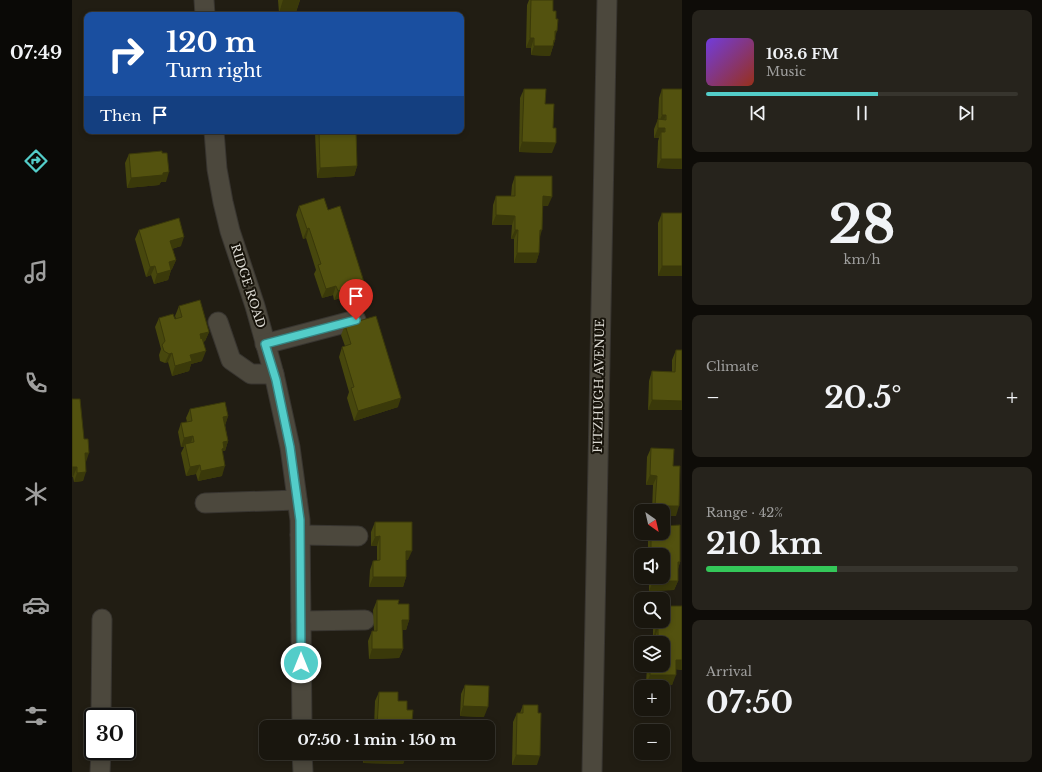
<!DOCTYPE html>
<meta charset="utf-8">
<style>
:root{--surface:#19160e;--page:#26231c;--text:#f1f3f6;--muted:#9f9f9e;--line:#37352e;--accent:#53cdc9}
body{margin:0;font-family:"Libre Baskerville",serif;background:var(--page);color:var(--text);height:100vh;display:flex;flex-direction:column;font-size:15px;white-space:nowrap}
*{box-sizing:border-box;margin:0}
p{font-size:13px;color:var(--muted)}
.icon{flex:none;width:22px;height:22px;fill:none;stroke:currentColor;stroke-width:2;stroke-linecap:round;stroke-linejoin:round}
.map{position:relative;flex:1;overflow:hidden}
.side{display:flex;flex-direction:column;gap:10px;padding:10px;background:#0e0c08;width:360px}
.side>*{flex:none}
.guide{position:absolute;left:12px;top:12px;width:380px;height:122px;border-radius:8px;box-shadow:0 2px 6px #0003,0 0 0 1px var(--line);background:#1a4fa0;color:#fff;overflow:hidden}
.needle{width:26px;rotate:146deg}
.tools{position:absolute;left:562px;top:504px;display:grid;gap:8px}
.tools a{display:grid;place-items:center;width:36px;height:36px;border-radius:8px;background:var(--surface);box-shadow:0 2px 6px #0003,0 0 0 1px var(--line);font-size:20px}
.speed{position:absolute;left:12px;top:708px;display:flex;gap:8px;font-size:20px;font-weight:700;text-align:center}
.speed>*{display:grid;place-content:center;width:52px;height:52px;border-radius:50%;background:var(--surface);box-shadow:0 2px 6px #0003,0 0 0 1px var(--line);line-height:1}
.speed .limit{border:2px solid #111;border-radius:6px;background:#fff;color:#111}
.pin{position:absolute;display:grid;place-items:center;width:34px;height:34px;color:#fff;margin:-41px -17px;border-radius:50% 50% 50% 0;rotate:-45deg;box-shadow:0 0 4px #0007}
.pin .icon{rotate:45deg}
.me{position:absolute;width:44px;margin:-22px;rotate:0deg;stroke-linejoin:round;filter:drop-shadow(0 0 3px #0008)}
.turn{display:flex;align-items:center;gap:14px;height:84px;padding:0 16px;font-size:18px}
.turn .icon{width:52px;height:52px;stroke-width:2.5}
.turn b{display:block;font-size:28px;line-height:34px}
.then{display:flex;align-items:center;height:38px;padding:0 16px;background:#0003;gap:8px;font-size:15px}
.big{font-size:30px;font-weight:700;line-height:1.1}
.side .tile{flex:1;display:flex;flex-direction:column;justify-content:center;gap:6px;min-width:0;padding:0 14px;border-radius:8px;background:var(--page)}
.side .dial{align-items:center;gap:0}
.dial b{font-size:52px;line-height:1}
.song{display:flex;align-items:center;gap:12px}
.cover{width:48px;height:48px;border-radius:6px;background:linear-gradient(135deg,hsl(260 70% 55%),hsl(10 70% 35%))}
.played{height:4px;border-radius:2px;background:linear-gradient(90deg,var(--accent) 55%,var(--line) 55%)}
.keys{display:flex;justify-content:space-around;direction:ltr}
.heat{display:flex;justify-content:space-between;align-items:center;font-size:22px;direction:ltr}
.charge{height:6px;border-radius:3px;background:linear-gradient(90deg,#34c759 42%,var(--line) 0)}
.trip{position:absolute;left:187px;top:720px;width:236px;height:40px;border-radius:8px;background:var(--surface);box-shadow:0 2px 6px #0003,0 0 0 1px var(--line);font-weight:700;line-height:40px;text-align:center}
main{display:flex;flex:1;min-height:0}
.dock{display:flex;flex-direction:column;width:72px;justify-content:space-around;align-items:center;background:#0a0906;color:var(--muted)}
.dock .icon{width:28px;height:28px}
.dock .selected{color:var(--accent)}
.dock b{font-size:18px;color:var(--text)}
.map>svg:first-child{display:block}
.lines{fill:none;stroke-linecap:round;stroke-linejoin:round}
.minor-casing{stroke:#383530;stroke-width:21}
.minor{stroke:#4c483d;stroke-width:19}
.wall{fill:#47470d}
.shaded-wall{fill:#3a390a}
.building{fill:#53520f;stroke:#3a390a}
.route-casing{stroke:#368583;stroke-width:10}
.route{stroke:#53cdc9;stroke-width:7}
.labels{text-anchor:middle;stroke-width:4;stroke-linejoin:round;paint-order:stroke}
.street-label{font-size:12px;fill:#dcdad3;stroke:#17130a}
</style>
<main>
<nav class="dock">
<b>07:49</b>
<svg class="icon selected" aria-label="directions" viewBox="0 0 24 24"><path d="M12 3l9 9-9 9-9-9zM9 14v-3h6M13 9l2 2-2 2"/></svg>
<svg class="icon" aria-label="music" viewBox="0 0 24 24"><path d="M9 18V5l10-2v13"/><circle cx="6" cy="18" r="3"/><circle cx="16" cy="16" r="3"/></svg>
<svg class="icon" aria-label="phone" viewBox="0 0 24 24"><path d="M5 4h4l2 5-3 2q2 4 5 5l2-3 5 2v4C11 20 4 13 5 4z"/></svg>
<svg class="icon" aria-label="climate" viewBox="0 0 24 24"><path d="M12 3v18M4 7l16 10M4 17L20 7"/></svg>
<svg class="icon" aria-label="car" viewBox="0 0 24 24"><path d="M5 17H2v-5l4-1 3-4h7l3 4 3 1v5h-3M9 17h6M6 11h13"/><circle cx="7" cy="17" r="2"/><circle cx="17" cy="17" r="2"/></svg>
<svg class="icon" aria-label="filters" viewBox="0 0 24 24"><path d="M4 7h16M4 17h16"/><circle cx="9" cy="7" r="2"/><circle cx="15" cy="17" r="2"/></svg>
</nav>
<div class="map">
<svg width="610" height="772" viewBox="0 0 610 772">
<rect width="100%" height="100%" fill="#211d13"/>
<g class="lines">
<!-- minor casing -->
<g class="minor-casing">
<g id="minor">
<path d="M132,0L133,15"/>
<path d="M142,131L145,169L151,202L158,231L183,306L202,374L218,447L228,520L230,727"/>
<path d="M146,322L159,360L179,374H202"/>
<path d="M193,344L284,320"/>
<path d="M133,503L225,500"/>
<path d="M228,535L286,536"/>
<path d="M229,621L293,620"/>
<path d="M29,717L30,619"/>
<path d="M230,753L231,772"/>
<path d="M28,772L29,751"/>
<path d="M520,772L535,0"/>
</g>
</g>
<!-- minor -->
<use href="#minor" class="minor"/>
</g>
<!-- wall -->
<g class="wall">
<path d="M206,0H228L224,12L207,13Z"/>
<path d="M457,0H481V11L483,40L478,56L459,55V48H454L455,5Z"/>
<path d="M15,43V107H14L11,54Z"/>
<path d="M452,89L473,104L480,153L447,152L448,98Z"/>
<path d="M590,89H610V169L585,168L586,141L587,138H582V129L586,119L587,98Z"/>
<path d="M212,131H284L285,166L282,176L245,178L243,133L212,135Z"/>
<path d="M57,154L94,182H89L87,185L55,188L53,163Z"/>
<path d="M443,176L476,206H471L467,238V253L464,263H442V239H439L440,225H420L421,205L424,196H439L440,185Z"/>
<path d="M227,206L256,210L292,282L288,292L262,300L261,295L250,298L242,274L244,270L234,238L231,239L224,215Z"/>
<path d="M590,213H610V276H586V223Z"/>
<path d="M67,230L109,246L100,249L104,260L100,269L99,270L96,280L82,284L79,275L74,277L63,239Z"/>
<path d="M107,306L137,332L133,341L131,342L130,361L119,364L117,371L100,376L96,362L93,363L88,361L87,355L89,349L83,327L87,318L104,319L103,316Z"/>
<path d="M273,325L326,407L282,421L275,398L277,392L267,357L270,347L273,346L269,335Z"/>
<path d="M604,350H610V410H576L577,381L580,371L600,372V360Z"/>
<path d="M0,399L14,462L11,481L2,482L1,477H0Z"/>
<path d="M118,409L156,416L153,425L156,441L153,451H151V452L150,476L126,481L124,474L114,476L109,453L112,447H109L106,432L109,423L115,422L114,418Z"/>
<path d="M579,448L601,466L604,516L591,511H580L581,485H574L575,457Z"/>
<path d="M303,522L336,560H334V577L331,587H297L298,570L301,561H305V546H299V532Z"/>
<path d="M576,533H591L608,562L606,569V581L602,590L577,591V577H591V555H576Z"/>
<path d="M305,600L326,604L337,620L334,630H330L331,649L327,658L297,659L296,641L300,631H302L301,610Z"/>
<path d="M610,606V670L604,669L600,685L574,684L575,665H591V643H583V638H581V621H591Z"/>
<path d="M393,685L412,717L388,716L389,694Z"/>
<path d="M307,692L326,701L335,710L340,722L339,727H302L303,701Z"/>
<path d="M451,705L465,765H440L441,722L445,713H448Z"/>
<path d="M291,753H335L331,764L291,763Z"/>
</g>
<!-- shaded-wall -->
<g class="shaded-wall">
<path d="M211,0H228L224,12L207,13Z"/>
<path d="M483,31H485L482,40H483L481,46L478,56L459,55L462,46Z"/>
<path d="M458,38H462L459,48H454Z"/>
<path d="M590,115H594L590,125H586Z"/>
<path d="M586,128H593L590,138L589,132L587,138H582Z"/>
<path d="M214,131H244L243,133L212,135Z"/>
<path d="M450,142L484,143L480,153L447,152Z"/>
<path d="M589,159H610V169L585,168Z"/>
<path d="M285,166L282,176L245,178L248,168Z"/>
<path d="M97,172L94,182H89L87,185L55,188L59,178L91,173Z"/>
<path d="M471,196L480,197L476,206H467Z"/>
<path d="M424,215L443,216L440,225H420Z"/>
<path d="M237,228L234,238L231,239L235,229Z"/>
<path d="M443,230H446L442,239H439Z"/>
<path d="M468,230H470L467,240Z"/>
<path d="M112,237L109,246L95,250L98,241Z"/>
<path d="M445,253H467L464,263H442Z"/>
<path d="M104,260L100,269L93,271L97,262Z"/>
<path d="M83,266L79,275L74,277L78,267Z"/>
<path d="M590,266H610V276H586Z"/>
<path d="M99,270L96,280L82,284L85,274Z"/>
<path d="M292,282L288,292L262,300L266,291Z"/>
<path d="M264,286L261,295L250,298L254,289Z"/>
<path d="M137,332L133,341L125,344L128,334Z"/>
<path d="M134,351L130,361L119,364L117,371L100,376L103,366L118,355Z"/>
<path d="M100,353L96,362L93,363L97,354Z"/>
<path d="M329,398L326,407L282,421L286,411Z"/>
<path d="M580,400L610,401V410H576Z"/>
<path d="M156,416L153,426L151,417Z"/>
<path d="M121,436L118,446L113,444L112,447H109L112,438Z"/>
<path d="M156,441L153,451H151L149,458L151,442Z"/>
<path d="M13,453H17L14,462L9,463Z"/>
<path d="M128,465L124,474L114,476L118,467Z"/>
<path d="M153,466L150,476L126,481L129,471Z"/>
<path d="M0,467H5L1,477H0Z"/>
<path d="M14,472L11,481L2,482L5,473Z"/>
<path d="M578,475L585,476L581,485H574Z"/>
<path d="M583,506H607L604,516H591V511H581Z"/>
<path d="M308,536L305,546H299L303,537Z"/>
<path d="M334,551H340L336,560H331Z"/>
<path d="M606,562H608L605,572Z"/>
<path d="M301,577H334L331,587H297Z"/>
<path d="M581,581H606L602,590L577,591Z"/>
<path d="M330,620H337L334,630H327Z"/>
<path d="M584,628H586L583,638H581Z"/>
<path d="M300,649H331L327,658L297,659Z"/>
<path d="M604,660H610V670L601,669Z"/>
<path d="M578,675H604L600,685L574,684Z"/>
<path d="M391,706L416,707L412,717L388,716Z"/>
<path d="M336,722H340L339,727H334Z"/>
<path d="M294,753L335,755L331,764L291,763Z"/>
<path d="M444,755L468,756L465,765H440Z"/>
</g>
<!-- building -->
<g class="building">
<path d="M459,0H481V11H484V19H486L485,31H483V40H482L481,46H462V38H458Z"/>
<path d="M452,89H474L473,104H482L481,128H484V143L450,142Z"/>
<path d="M590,89H610V159H589V132H593V128H586V119L594,120V115H590Z"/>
<path d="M247,131H284L285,166L248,168Z"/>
<path d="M90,151V153H95L97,172L91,173V175L59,178L57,154Z"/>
<path d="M443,176H480V197L471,196L470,230H468L467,253H445L446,230H443V216L424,215V196H443Z"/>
<path d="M252,198L256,210L268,206L292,282L266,291L264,286L254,289L246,265L249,264L237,228L235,229L227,206Z"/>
<rect x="590" y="213" width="20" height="53"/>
<path d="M107,218L112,237L98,241L104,260L97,262L99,270L85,274L83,266L78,267L67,230Z"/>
<path d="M128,300L137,332L128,334L129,339L130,338L134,351L118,355L120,361L103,366L100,353L97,354L92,351L90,345L93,341L87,318L101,314L103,319L110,317L107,306Z"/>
<path d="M304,316L329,398L286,411L279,388L282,387L270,347L279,344L273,325Z"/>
<path d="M604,350H610V401L580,400V371L603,372Z"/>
<path d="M0,399H8L12,439H16L17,453H13L14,472L5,473V467H0Z"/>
<path d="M153,402L156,416L151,417L156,441L151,442L152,448L150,449L153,466L129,471L128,465L118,467L113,444L122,442L121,436L112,438L109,423L120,421L118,409Z"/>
<path d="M579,448L602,449L601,466H608L607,506H583L585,476L578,475Z"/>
<path d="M303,522H340V551H334V577H301V561L308,560V536L303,537Z"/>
<path d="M608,525V562H606V581H581V577H591V555H579V533H591V526Z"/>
<path d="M305,600H327L326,604H337V620H330L331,649H300V631H305Z"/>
<path d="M591,606H610V660H604V675H578V665H591V643H586V628H584V621H591Z"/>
<path d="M393,685L417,686L416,707L391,706Z"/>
<path d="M307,692H326V701H335V710H341L340,722H336V727H305Z"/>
<path d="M451,705H466V713H469L468,756L444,755L445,713H451Z"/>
<path d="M294,753H335V755Z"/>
</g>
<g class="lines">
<!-- route casing -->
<g class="route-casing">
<path id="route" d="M229,663L228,520L218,447L204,380L193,344L284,320"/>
</g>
<!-- route -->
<use href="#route" class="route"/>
</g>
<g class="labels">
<!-- street labels -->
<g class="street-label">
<text transform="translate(176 286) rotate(72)" y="4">RIDGE ROAD</text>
<text transform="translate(527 386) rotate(-89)" y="4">FITZHUGH AVENUE</text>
</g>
</g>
</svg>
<div class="tools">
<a><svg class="needle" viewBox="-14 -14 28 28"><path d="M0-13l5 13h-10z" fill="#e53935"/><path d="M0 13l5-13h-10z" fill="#9f9f9e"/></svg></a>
<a><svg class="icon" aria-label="sound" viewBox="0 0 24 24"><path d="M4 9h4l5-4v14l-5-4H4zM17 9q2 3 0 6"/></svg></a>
<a><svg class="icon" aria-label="search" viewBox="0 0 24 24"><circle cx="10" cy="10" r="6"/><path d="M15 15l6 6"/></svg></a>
<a><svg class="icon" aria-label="layers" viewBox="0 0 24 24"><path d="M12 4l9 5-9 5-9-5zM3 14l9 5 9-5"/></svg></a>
<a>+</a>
<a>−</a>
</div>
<div class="speed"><div class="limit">30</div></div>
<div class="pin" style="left:284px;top:320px;background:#d93025"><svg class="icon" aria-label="arrive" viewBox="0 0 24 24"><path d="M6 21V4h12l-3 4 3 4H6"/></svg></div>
<svg class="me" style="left:229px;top:663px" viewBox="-20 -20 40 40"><circle r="17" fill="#53cdc9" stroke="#fff" stroke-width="3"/><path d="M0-11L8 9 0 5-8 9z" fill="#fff"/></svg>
<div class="trip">07:50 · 1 min · 150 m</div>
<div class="guide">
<div class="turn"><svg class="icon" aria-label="right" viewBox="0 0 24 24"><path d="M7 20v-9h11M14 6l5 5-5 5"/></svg><div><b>120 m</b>Turn right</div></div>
<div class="then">Then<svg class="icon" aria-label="arrive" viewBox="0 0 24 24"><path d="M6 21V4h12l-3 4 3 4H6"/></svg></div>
</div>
</div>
<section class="side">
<div class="tile">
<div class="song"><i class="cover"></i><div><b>103.6 FM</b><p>Music</p></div></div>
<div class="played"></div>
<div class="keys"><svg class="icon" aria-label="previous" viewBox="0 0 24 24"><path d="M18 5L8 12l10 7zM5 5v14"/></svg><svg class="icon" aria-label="pause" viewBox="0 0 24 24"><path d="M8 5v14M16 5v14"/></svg><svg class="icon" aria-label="next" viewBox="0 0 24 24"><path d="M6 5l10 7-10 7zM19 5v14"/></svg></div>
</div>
<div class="tile dial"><b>28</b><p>km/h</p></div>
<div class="tile"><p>Climate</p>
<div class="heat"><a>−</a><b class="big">20.5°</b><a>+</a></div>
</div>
<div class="tile"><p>Range · 42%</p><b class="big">210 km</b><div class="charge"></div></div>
<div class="tile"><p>Arrival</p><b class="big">07:50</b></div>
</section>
</main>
